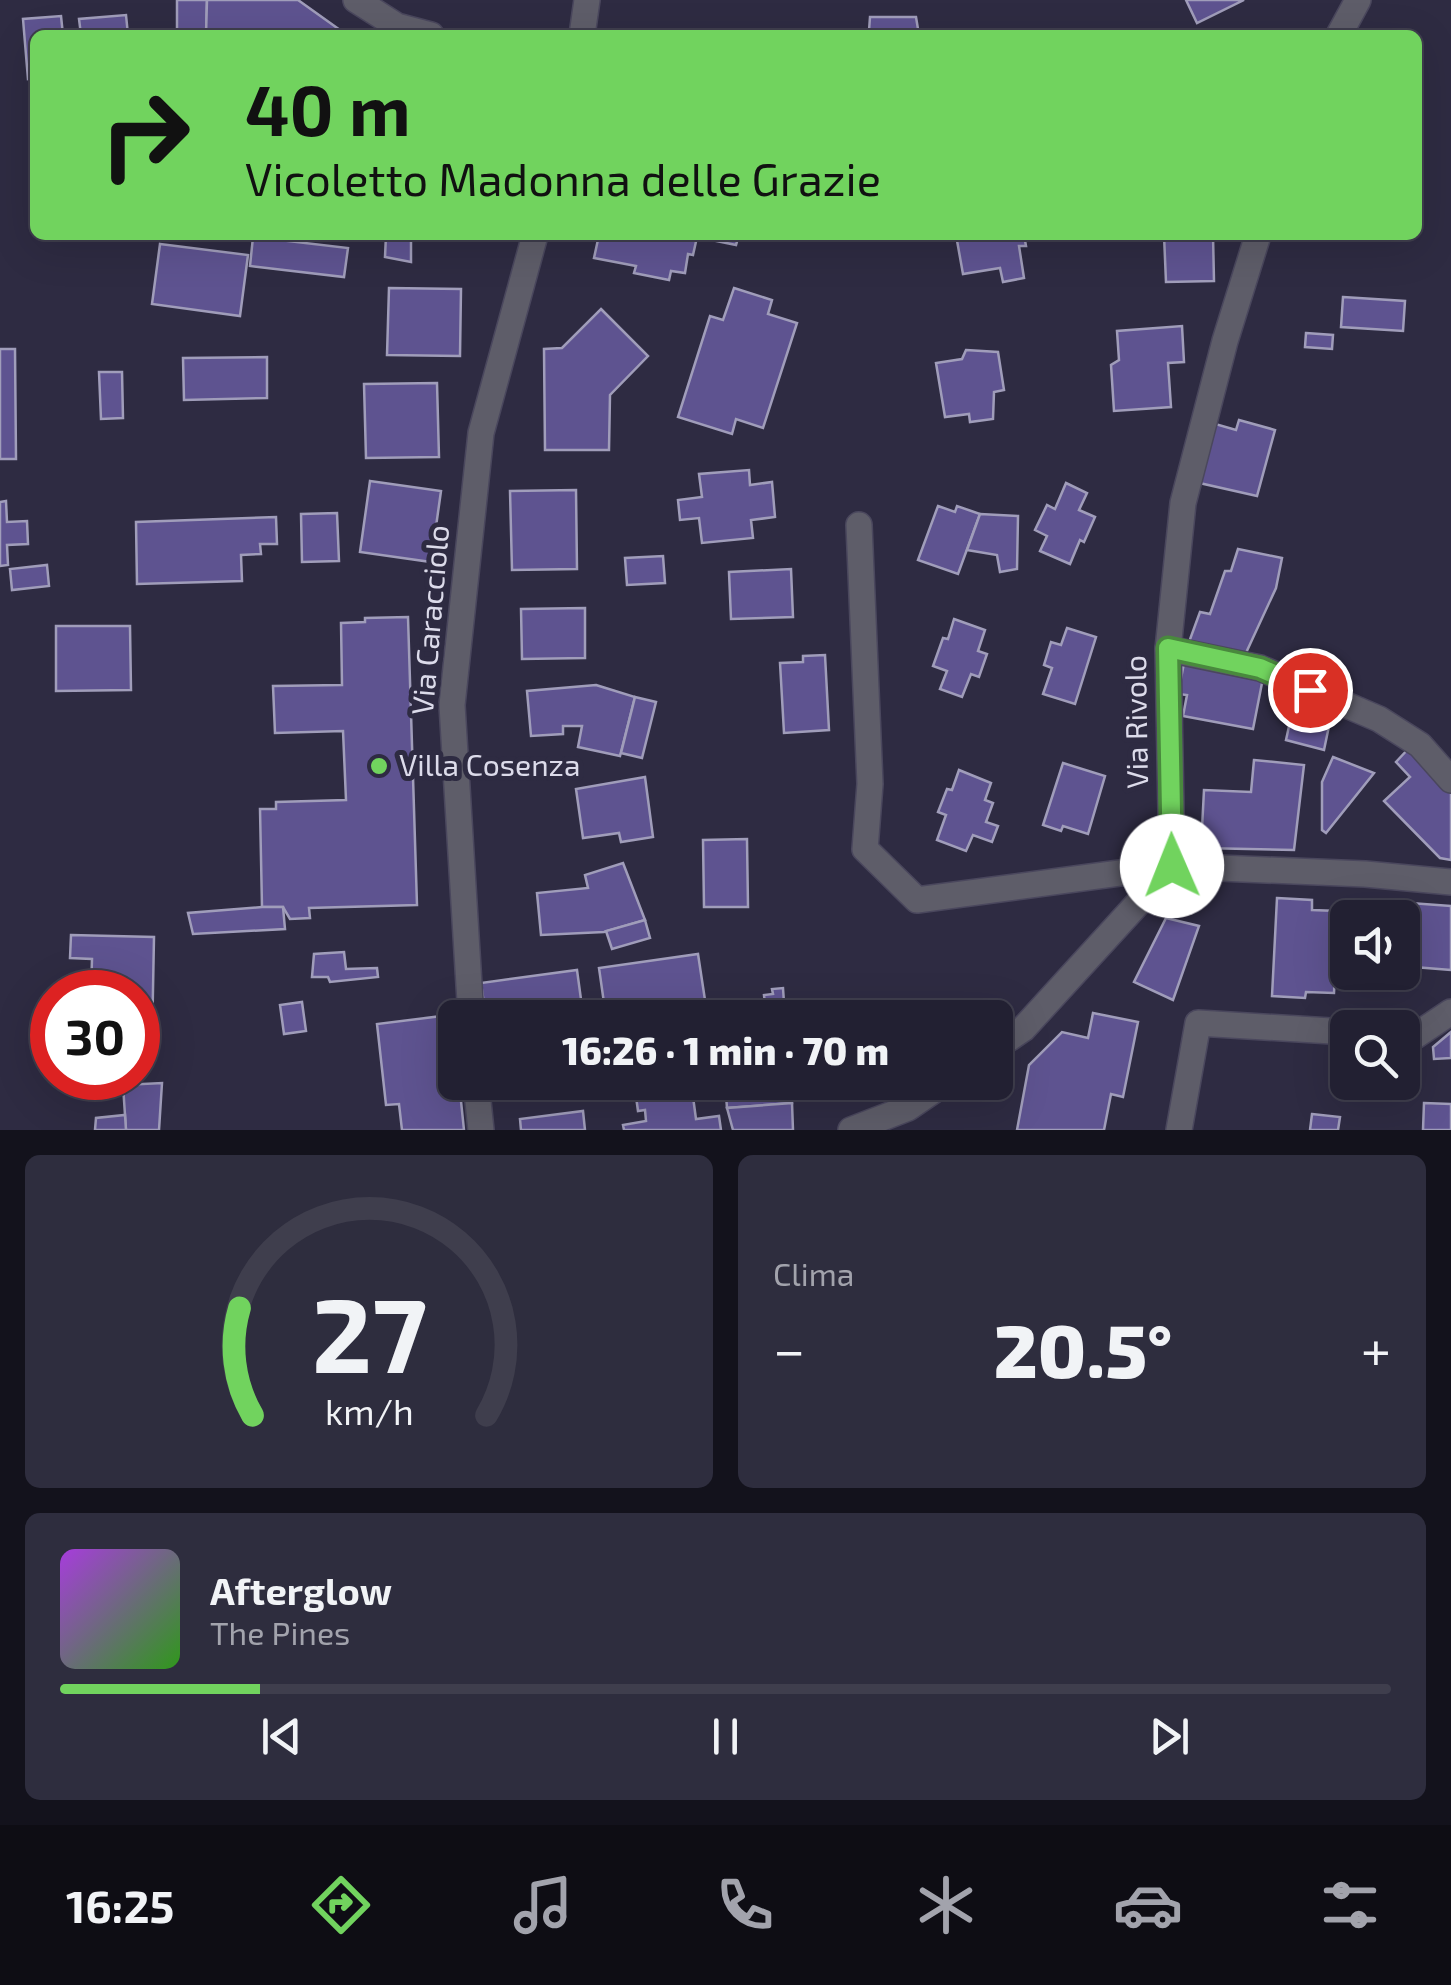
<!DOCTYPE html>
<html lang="it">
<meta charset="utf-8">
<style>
:root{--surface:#222032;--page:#2e2d3e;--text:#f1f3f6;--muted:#a2a3ac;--line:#3f3e4d;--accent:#71d35e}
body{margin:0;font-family:"Exo 2",sans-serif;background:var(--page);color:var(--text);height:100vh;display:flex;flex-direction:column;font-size:38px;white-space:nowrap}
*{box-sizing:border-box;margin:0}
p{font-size:32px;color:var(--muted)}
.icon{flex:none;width:55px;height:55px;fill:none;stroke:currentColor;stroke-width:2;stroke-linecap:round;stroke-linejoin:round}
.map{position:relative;height:1130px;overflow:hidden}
.drawer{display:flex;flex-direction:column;gap:25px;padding:25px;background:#13121c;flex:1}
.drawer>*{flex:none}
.banner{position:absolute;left:30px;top:30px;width:1392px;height:210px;border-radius:15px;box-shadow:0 10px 40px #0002,0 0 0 2px var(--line);background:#71d35e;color:#111;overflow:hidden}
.controls{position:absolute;left:1330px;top:900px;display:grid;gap:20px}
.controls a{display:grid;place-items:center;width:90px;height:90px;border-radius:15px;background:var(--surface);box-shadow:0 10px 40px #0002,0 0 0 2px var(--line);font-size:50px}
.speed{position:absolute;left:30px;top:970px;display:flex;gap:20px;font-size:50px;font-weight:700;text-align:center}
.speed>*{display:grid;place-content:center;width:130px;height:130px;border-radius:50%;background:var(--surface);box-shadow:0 10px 40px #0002,0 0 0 2px var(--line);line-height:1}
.speed .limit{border:15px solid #d22;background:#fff;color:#111}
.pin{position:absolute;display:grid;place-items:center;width:85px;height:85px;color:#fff;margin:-42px;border:5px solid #fff;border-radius:50%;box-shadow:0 2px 10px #0007}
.me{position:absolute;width:110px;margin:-55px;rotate:359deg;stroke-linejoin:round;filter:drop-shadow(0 0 8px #0008)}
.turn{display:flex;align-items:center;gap:35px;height:210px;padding:0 50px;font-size:45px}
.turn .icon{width:130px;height:130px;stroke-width:2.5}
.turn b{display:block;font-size:70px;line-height:85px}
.big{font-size:75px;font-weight:800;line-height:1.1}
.drawer .widget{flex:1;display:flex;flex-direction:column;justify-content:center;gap:15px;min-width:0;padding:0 35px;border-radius:15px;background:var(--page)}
.drawer .dial{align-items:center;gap:0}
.dial svg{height:260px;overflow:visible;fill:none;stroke:var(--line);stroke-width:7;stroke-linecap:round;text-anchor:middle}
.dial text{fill:var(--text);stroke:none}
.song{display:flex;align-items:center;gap:30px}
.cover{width:120px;height:120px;border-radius:15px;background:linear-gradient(135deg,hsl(280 70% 55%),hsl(110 70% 35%))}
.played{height:10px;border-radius:5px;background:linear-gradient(90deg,var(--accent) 15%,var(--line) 15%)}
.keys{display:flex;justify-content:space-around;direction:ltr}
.heat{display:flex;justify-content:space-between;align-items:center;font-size:55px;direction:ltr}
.drawer .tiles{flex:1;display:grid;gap:25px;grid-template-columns:1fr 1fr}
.widget:last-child{grid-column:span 2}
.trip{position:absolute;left:438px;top:1000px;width:575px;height:100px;border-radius:15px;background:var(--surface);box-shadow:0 10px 40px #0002,0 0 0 2px var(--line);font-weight:800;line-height:100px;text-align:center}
.dock{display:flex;height:160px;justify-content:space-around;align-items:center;background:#0e0d14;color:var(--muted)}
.dock .icon{width:70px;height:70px}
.dock .selected{color:var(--accent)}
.dock b{font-size:45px;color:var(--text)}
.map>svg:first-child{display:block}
.building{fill:#5e5390;stroke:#a09dba;stroke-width:2.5}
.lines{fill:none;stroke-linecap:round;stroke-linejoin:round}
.minor-casing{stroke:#4a475d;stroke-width:28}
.minor{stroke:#5e5d69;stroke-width:25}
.route-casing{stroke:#49893d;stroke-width:25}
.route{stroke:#71d35e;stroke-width:18}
.poi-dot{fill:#71d35e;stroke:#2e2b42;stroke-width:4}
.labels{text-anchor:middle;stroke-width:10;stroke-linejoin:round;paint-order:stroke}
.street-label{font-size:30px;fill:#dcdbea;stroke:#2e2b42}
.poi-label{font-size:30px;fill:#dcdbea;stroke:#2e2b42;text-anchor:start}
</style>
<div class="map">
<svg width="1451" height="1130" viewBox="0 0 1451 1130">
<rect width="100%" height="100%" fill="#2e2b42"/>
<!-- building -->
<g class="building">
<path d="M177,0H207L206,35H177Z"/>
<path d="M207,0H298L347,35H206Z"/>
<path d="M1186,0H1244L1197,23Z"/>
<path d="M126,15L128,35H81L79,19Z"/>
<path d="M61,16L63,35H35V78L28,79L23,19Z"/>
<path d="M870,17H916L919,35H856V31H869Z"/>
<path d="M386,235H411V262L385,257Z"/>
<path d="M599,235H739L736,245L697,237L693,255L688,254L685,273L671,271L669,280L634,273L636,266L594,258Z"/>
<path d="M956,235H1024L1026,246H1019L1024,278L1003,282L1000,268L963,274Z"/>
<path d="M1164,235H1213L1214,281L1166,282Z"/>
<path d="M253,237L348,248L344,277L250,266Z"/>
<path d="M160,244L248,255L240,316L152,304Z"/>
<path d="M389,288L461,289L460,356L387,355Z"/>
<path d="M734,288L772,300L768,314L797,323L763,428L736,419L732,434L678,417L710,316L723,320Z"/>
<path d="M1343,297L1405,301L1403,331L1341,327Z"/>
<path d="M601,309L648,356L610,395L609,450H545L544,349L562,348Z"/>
<path d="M1182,326L1184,362L1168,363L1171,407L1114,411L1111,365L1119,360L1117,331Z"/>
<path d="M1306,333L1333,335L1332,349L1305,347Z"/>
<path d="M0,349H15L16,459H0Z"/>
<path d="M966,350L998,352L1004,390L994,392L993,419L970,422L969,414L945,417L936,363L962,359Z"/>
<path d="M267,357V398L184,400L183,358Z"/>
<path d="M99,372H122L123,418L101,419Z"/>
<path d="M437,383L439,457L366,458L364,384Z"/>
<path d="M1239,420L1275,430L1257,496L1195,482L1212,423L1236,430Z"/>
<path d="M749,470L750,485L772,482L775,517L751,520L753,538L702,543L699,518L680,520L678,500L702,497L699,474Z"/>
<path d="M370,481L441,491L431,562L360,552Z"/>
<path d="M1066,483L1087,493L1079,510L1095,517L1084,542L1080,540L1070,564L1040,551L1047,536L1035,530L1047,505L1055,509Z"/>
<path d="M576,490L577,569L512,570L510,491Z"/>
<path d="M6,501L7,522L27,521L28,544L7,545L8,565L0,566V502Z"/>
<path d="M938,506L955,512L957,506L980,514L958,574L918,560Z"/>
<path d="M337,513L339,561L302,562L301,514Z"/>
<path d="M980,514L1018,516L1017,569L1000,572L997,555L967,550Z"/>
<path d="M276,517L277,544H260L261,554L241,555L242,581L137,584L136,522Z"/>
<path d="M1238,549L1282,558L1276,588L1245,655L1189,642L1200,612L1210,614L1225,571H1231Z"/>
<path d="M663,556L665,583L627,585L625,558Z"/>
<path d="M47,565L49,586L12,590L10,569Z"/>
<path d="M791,569L793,617L731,619L729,572Z"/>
<path d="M585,608V658L522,659L521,609Z"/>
<path d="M408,617L417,905L309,908L310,918L290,919L283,907H262L260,809H276V802L346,800L343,731L275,733L273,686L342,685L341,623L365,622V618Z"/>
<path d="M954,619L985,630L978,651L987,654L979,677L971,674L962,697L940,689L947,671L933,666L943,638L948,639Z"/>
<path d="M56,626H130L131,690L56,691Z"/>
<path d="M1067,628L1096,637L1075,704L1043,694L1052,668L1044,665L1051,642L1061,645Z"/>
<path d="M825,655L829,730L784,733L780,663L803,662V656Z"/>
<path d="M1184,663L1263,678L1253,729L1183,716L1187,695L1178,694Z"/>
<path d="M596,685L635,697L620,756L578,747L582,726H563V734L531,736L527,691Z"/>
<path d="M635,697L656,702L642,758L621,753Z"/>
<path d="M1291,717L1329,726L1324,750L1286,740Z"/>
<path d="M1410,747L1451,791V860L1440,858L1384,801L1410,777L1396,762Z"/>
<path d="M1333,757L1374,773L1326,833L1322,830V782Z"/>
<path d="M1254,760L1304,765L1294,850L1201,848L1204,790L1251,792Z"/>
<path d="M1063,763L1105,776L1088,834L1063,826L1061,831L1043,825Z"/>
<path d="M959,770L991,783L985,800L993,803L986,822L998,826L992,842L973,835L966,851L937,840L946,815L938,812L947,789L952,790Z"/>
<path d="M645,777L653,837L621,842L619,833L583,838L576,789Z"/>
<path d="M747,839L748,907H704L703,840Z"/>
<path d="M623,863L645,920L604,932L541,935L537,893L588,888L585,875Z"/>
<path d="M1277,898L1312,900V910L1338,911L1334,993L1306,992L1305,998L1272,996Z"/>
<path d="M1369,900L1451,906V970L1402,966V918H1368Z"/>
<path d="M262,907H283L285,929L193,934L188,913Z"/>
<path d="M1166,918L1199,926L1173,1000L1134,982Z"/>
<path d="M645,920L650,938L612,949L606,931Z"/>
<path d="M71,935L154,937L152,1042H138V992H91L92,959L70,958Z"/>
<path d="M344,952L346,969L377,968L378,977L330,982L328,977H312L314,954Z"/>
<path d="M698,954L705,1000L680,1004L682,1018H633V1014L606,1017L599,968Z"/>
<path d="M577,970L583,1014L565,1018H486L481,983Z"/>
<path d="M783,988L785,1018H719V1007L765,1004L764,995L773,994L772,989Z"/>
<path d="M302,1002L306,1031L284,1034L280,1005Z"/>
<path d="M1093,1013L1138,1022L1123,1097L1111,1094L1104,1130H1017L1029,1065L1062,1032L1088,1038Z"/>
<path d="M450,1015L455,1055V1082H459L464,1130H402L399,1104L386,1105L377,1024Z"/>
<path d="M1451,1032V1058L1434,1059L1433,1047Z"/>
<path d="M74,1078H105L104,1096L73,1095Z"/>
<path d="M634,1082H691L696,1119L719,1116L721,1130H624L623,1125L646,1121L645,1110L638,1111Z"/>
<path d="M725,1082H790L792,1103L727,1108Z"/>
<path d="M162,1083L159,1130H126L123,1085Z"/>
<path d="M792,1103L793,1130H733L727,1108Z"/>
<path d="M1424,1103L1451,1104V1130H1423Z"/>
<path d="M583,1111L585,1130H521L520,1119Z"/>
<path d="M1312,1114L1340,1117L1338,1130H1310Z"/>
<path d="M125,1115L126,1130H95L96,1118Z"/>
</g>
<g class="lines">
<!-- minor casing -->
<g class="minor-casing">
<g id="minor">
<path d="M356,0L397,26L431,35"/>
<path d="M582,35L587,0"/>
<path d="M1339,35L1358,0"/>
<path d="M859,525L870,784L865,849L917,900L1172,866L1168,649L1183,503L1225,341L1258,235"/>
<path d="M1168,649L1260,668L1379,719L1420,745L1451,780"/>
<path d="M471,1018L452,705L481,433L535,235"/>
<path d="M1402,1035L1415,1036L1451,1012"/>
<path d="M995,1048L1023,1029L1172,866L1365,874L1451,882"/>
<path d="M476,1082L481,1130"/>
<path d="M851,1130L908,1108L946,1082"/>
<path d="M1179,1130L1198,1023L1348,1032"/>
</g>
</g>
<!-- minor -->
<use href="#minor" class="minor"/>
</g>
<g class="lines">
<!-- route casing -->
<g class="route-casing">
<path id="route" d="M1172,866L1168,648L1260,668L1310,690"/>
</g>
<!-- route -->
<use href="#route" class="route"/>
</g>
<!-- markers -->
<circle class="poi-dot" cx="379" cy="766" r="10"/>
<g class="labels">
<!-- street labels -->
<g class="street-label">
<text transform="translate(431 620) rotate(-85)" y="10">Via Caracciolo</text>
<text transform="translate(1137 722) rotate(-91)" y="10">Via Rivolo</text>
</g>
<!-- poi labels -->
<g class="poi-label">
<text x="399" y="776">Villa Cosenza</text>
</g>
</g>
</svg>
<div class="controls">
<a><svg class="icon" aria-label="sound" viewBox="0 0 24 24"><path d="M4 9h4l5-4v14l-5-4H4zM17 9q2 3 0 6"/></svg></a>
<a><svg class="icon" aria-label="search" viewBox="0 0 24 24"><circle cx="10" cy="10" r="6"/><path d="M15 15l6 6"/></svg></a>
</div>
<div class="speed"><div class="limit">30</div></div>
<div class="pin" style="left:1310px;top:690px;background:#d93025"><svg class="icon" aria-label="arrive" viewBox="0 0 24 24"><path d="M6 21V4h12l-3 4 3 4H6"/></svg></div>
<svg class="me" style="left:1172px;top:866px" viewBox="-20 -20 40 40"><circle r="19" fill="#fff"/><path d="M0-13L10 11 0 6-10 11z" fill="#71d35e"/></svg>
<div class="trip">16:26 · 1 min · 70 m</div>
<div class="banner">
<div class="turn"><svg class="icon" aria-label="right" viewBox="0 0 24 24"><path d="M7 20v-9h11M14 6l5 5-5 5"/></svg><div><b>40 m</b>Vicoletto Madonna delle Grazie</div></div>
</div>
</div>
<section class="drawer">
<div class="tiles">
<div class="widget dial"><svg viewBox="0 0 100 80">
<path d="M14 69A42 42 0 1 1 86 69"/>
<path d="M14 69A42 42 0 0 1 10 36" stroke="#71d35e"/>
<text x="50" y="56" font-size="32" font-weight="700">27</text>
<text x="50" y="72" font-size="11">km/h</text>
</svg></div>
<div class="widget"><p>Clima</p>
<div class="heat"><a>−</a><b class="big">20.5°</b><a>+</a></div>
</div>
<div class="widget">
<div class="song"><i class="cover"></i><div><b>Afterglow</b><p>The Pines</p></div></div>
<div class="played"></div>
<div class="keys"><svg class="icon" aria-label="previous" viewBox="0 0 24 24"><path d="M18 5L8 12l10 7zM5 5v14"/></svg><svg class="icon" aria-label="pause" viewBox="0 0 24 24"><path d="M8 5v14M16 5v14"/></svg><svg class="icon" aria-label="next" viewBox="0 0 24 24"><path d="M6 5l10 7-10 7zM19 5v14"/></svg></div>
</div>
</div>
</section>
<nav class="dock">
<b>16:25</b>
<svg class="icon selected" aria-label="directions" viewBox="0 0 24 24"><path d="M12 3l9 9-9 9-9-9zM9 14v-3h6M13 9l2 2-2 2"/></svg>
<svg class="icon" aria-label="music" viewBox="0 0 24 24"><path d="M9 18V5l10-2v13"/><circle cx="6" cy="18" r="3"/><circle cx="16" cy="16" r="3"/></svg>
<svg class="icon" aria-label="phone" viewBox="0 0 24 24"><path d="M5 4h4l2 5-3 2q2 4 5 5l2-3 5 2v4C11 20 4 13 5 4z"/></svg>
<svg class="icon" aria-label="climate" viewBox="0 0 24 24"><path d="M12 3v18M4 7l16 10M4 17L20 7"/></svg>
<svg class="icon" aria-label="car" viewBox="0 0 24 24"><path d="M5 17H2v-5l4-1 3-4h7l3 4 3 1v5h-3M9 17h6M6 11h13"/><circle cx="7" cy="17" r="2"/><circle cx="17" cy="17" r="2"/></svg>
<svg class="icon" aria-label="filters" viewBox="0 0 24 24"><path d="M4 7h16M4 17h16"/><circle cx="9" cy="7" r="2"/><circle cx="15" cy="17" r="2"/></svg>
</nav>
